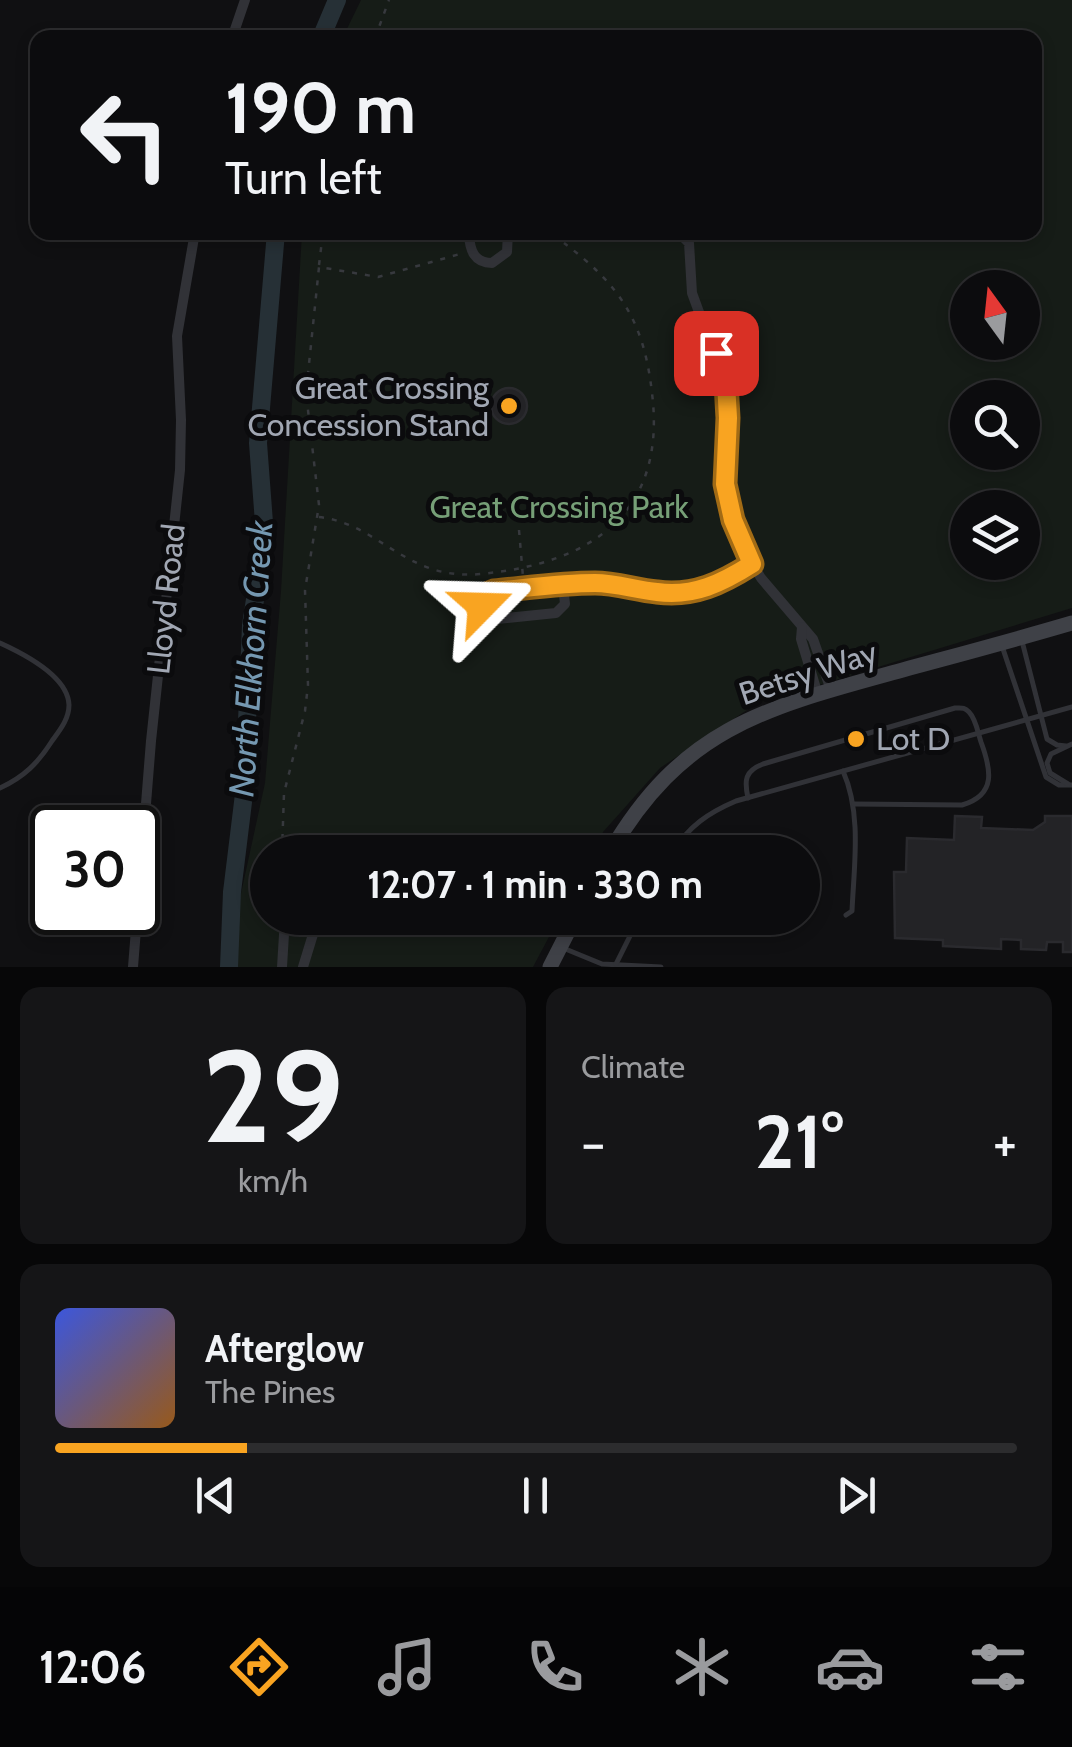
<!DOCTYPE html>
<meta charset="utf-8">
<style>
:root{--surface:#0c0c0e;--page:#151517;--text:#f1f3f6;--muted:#9a9b9e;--line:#2c2c2e;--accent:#f9a421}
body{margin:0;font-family:Cabin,sans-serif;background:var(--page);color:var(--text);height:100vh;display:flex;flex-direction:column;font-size:38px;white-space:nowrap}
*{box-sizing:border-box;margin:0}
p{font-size:32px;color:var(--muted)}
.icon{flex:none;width:55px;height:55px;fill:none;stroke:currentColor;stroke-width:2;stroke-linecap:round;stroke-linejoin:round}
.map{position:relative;height:967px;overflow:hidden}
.panel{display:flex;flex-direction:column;gap:20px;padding:20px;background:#070708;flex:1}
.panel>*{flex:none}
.guide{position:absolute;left:30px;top:30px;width:1012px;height:210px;border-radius:20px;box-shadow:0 5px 15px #0003,0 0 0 2px var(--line);background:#0c0c0e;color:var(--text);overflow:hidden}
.needle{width:65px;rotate:345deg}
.buttons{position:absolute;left:950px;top:270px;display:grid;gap:20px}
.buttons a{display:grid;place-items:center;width:90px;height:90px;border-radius:50%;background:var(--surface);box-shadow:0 5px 15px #0003,0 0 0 2px var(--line);font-size:50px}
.speed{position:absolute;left:30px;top:805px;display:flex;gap:20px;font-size:50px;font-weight:700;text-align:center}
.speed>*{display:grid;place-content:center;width:130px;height:130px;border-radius:50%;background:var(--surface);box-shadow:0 5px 15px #0003,0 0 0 2px var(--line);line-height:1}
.speed .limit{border:5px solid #111;border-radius:15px;background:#fff;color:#111}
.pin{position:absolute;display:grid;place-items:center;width:85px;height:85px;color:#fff;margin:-42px;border-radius:20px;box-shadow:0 5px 15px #0006}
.me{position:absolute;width:110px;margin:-55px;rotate:68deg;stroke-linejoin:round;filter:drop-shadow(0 0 8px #0008)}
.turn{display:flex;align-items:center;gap:35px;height:210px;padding:0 30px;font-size:45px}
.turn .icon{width:130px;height:130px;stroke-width:2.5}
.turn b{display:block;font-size:70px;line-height:85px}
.big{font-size:75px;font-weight:700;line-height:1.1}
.panel .tile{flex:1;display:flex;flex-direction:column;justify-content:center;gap:15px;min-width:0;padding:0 35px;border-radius:20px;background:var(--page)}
.panel .dial{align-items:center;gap:0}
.dial b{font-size:130px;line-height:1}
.song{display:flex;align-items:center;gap:30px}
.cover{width:120px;height:120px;border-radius:15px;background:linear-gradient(135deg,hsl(230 70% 55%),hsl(30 70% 35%))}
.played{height:10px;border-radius:5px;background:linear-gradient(90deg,var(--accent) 20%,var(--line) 20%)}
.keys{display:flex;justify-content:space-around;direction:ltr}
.heat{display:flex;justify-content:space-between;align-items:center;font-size:55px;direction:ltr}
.panel .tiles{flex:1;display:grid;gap:20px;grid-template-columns:1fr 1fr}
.tile:last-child{grid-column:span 2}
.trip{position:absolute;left:250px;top:835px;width:570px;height:100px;border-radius:50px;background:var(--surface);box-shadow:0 5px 15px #0003,0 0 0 2px var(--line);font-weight:700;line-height:100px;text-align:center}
.dock{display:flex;height:160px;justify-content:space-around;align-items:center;background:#050506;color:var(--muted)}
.dock .icon{width:70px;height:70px}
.dock .on{color:var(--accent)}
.dock b{font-size:45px;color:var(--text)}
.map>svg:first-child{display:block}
.green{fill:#161c17;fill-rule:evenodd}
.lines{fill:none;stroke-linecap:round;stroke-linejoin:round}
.river{stroke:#263036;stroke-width:18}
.building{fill:#232326;stroke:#2a2a2e;stroke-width:2.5}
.path{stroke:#37393e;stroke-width:2.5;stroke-dasharray:5 8;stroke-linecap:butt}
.lane{stroke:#313237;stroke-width:5}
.street{stroke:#313237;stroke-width:10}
.secondary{stroke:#3f4147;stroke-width:15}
.route-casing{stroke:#a26b15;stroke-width:25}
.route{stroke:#f9a421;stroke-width:18}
.poi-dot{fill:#f9a421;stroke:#0b0b0d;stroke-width:4}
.labels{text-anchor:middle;stroke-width:10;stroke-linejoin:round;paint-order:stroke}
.poi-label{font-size:32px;fill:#a1a7b3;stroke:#0b0b0d;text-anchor:end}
.park-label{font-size:32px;fill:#769f77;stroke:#0b0b0d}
.street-label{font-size:32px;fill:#a1a7b3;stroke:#0b0b0d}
.water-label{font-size:35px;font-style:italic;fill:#7598b1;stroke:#0b0b0d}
</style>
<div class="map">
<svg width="1072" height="967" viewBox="0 0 1072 967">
<rect width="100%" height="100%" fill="#101012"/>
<!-- green -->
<path class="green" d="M361,0H1072V608L756,704L660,768L603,832L593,852H268V918H559L533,967H225L265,783L281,591L302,233L1035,232V38L343,37ZM968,288H1022V342H968ZM968,398H1022V452H968ZM968,508H1022V562H968Z"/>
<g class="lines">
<!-- river -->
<g class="river">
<path d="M321,38L337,0"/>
<path d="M229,967L232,892L244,794L251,625L265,536L258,443L276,232"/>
</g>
</g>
<!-- building -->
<g class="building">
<circle cx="509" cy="406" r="18"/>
<path d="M955,816L982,817L981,828L1033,830L1045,822V816H1072V952H1063V942H1047L1046,950L1021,949V940L1001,939V949L943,946V940L895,938L894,872H906L907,838L954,840Z"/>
</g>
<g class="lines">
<!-- path -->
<g class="path">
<path d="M375,38L389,0"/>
<path d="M319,265L323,232"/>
<path d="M319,517C380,524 406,581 480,574C590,564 667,514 652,393C644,322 621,286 564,243"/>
<path d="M519,530L523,577"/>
<path d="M282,852L284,793L305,711L308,685L305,590L319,505L306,393L319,267L378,277L460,254"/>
</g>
<!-- lane -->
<g class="lane">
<path d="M1022,641L1047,739L1057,745L1066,746"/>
<path d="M0,643C22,653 68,676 69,705C69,719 60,730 52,741C38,763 24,777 0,788"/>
<path d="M1002,646L1046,777L1059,785H1072"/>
<path d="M843,771C862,814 854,865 852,911L846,915"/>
<path d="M1068,784L1050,773L1047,763L1051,754L1072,744"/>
<path d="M748,798C744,780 745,771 763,764L955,708C962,708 964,707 969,712C976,719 978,733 981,742C991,769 997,795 962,805L854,804"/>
<path d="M673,852C689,826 708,813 736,801L1072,707"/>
<path d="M262,898L268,895"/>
<path d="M563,948L602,964L661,967"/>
<path d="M616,964L639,918"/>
</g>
<!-- street -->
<g class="street">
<path d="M232,38L245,0"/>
<path d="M469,232H494"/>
<path d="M678,232L689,243L692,293L725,383L728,418L725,484L733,520L744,550L761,578L813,639L831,690"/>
<path d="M469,235C470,250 474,263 492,263L507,252L508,232"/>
<path d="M563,585L565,604L556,613L497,619L490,617L482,605L487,594L493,591L556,585C574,584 593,582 611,584C640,587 667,598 696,592C717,588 735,576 753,565"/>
<path d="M802,627L801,639L818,695"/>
<path d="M133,967L151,741L180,470L181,420L177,336L195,232"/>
<path d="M282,967L285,918"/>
<path d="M303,967L318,918"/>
</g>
<!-- secondary -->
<g class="secondary">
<path d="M610,852C681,731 760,709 888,674C950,657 1011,641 1072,623"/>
<path d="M550,967L575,918"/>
</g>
</g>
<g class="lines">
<!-- route casing -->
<g class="route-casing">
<path id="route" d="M482,606L487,594L494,591C527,588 561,583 595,583C616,583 636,590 657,592C694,597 722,583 752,564L733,520L725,484L728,418L726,383L716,353"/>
</g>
<!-- route -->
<use href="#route" class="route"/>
</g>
<!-- markers -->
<g class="poi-dot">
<circle cx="509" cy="406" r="10"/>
<circle cx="856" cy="739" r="10"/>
</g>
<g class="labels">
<!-- poi labels -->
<g class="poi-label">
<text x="489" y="399">Great Crossing<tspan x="489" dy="37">Concession Stand</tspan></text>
<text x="876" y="750" text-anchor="start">Lot D</text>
</g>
<!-- park labels -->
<g class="park-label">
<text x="559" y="518">Great Crossing Park</text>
</g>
<!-- street labels -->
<g class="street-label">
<text transform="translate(166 599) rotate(-84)" y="11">Lloyd Road</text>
<text transform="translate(808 673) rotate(-18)" y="11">Betsy Way</text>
</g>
<!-- water labels -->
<g class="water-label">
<text transform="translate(251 659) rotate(-86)" y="12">North Elkhorn Creek</text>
</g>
</g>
</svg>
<div class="buttons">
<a><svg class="needle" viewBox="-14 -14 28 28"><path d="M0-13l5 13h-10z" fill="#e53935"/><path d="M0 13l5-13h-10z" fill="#9a9b9e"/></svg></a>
<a><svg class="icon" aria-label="search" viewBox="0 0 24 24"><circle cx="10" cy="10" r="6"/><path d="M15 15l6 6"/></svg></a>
<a><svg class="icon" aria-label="layers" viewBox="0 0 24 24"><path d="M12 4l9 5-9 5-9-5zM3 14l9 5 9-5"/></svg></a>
</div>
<div class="speed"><div class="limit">30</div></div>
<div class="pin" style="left:716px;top:353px;background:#d93025"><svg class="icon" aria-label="arrive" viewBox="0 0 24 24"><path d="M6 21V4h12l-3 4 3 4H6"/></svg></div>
<svg class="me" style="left:482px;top:606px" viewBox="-20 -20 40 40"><path d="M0-17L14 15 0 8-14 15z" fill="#f9a421" stroke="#fff" stroke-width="4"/></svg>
<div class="trip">12:07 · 1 min · 330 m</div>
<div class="guide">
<div class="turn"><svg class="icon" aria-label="left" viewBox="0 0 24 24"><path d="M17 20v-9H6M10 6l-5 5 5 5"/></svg><div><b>190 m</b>Turn left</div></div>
</div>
</div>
<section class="panel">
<div class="tiles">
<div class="tile dial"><b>29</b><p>km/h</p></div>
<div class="tile"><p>Climate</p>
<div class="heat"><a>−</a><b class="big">21°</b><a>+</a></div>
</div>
<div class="tile">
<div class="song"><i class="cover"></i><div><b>Afterglow</b><p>The Pines</p></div></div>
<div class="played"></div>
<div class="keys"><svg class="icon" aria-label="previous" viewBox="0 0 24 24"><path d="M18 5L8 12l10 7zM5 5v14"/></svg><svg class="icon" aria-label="pause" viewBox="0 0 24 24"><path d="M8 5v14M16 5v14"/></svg><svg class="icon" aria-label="next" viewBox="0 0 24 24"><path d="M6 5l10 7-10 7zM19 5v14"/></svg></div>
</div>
</div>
</section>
<nav class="dock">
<b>12:06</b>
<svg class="icon on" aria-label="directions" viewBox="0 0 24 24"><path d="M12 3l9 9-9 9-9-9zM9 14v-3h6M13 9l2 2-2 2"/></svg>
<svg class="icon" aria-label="music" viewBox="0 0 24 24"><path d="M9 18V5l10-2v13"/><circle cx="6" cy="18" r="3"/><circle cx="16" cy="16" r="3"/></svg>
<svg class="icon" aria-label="phone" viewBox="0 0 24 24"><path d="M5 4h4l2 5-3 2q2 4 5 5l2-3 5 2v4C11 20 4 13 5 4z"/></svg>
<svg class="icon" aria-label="climate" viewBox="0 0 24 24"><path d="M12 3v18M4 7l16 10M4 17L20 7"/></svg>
<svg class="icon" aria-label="car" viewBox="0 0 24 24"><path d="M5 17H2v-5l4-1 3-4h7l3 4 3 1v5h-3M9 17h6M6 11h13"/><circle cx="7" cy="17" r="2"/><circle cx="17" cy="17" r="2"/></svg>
<svg class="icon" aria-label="filters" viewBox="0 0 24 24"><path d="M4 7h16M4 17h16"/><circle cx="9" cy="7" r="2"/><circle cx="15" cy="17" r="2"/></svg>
</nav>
